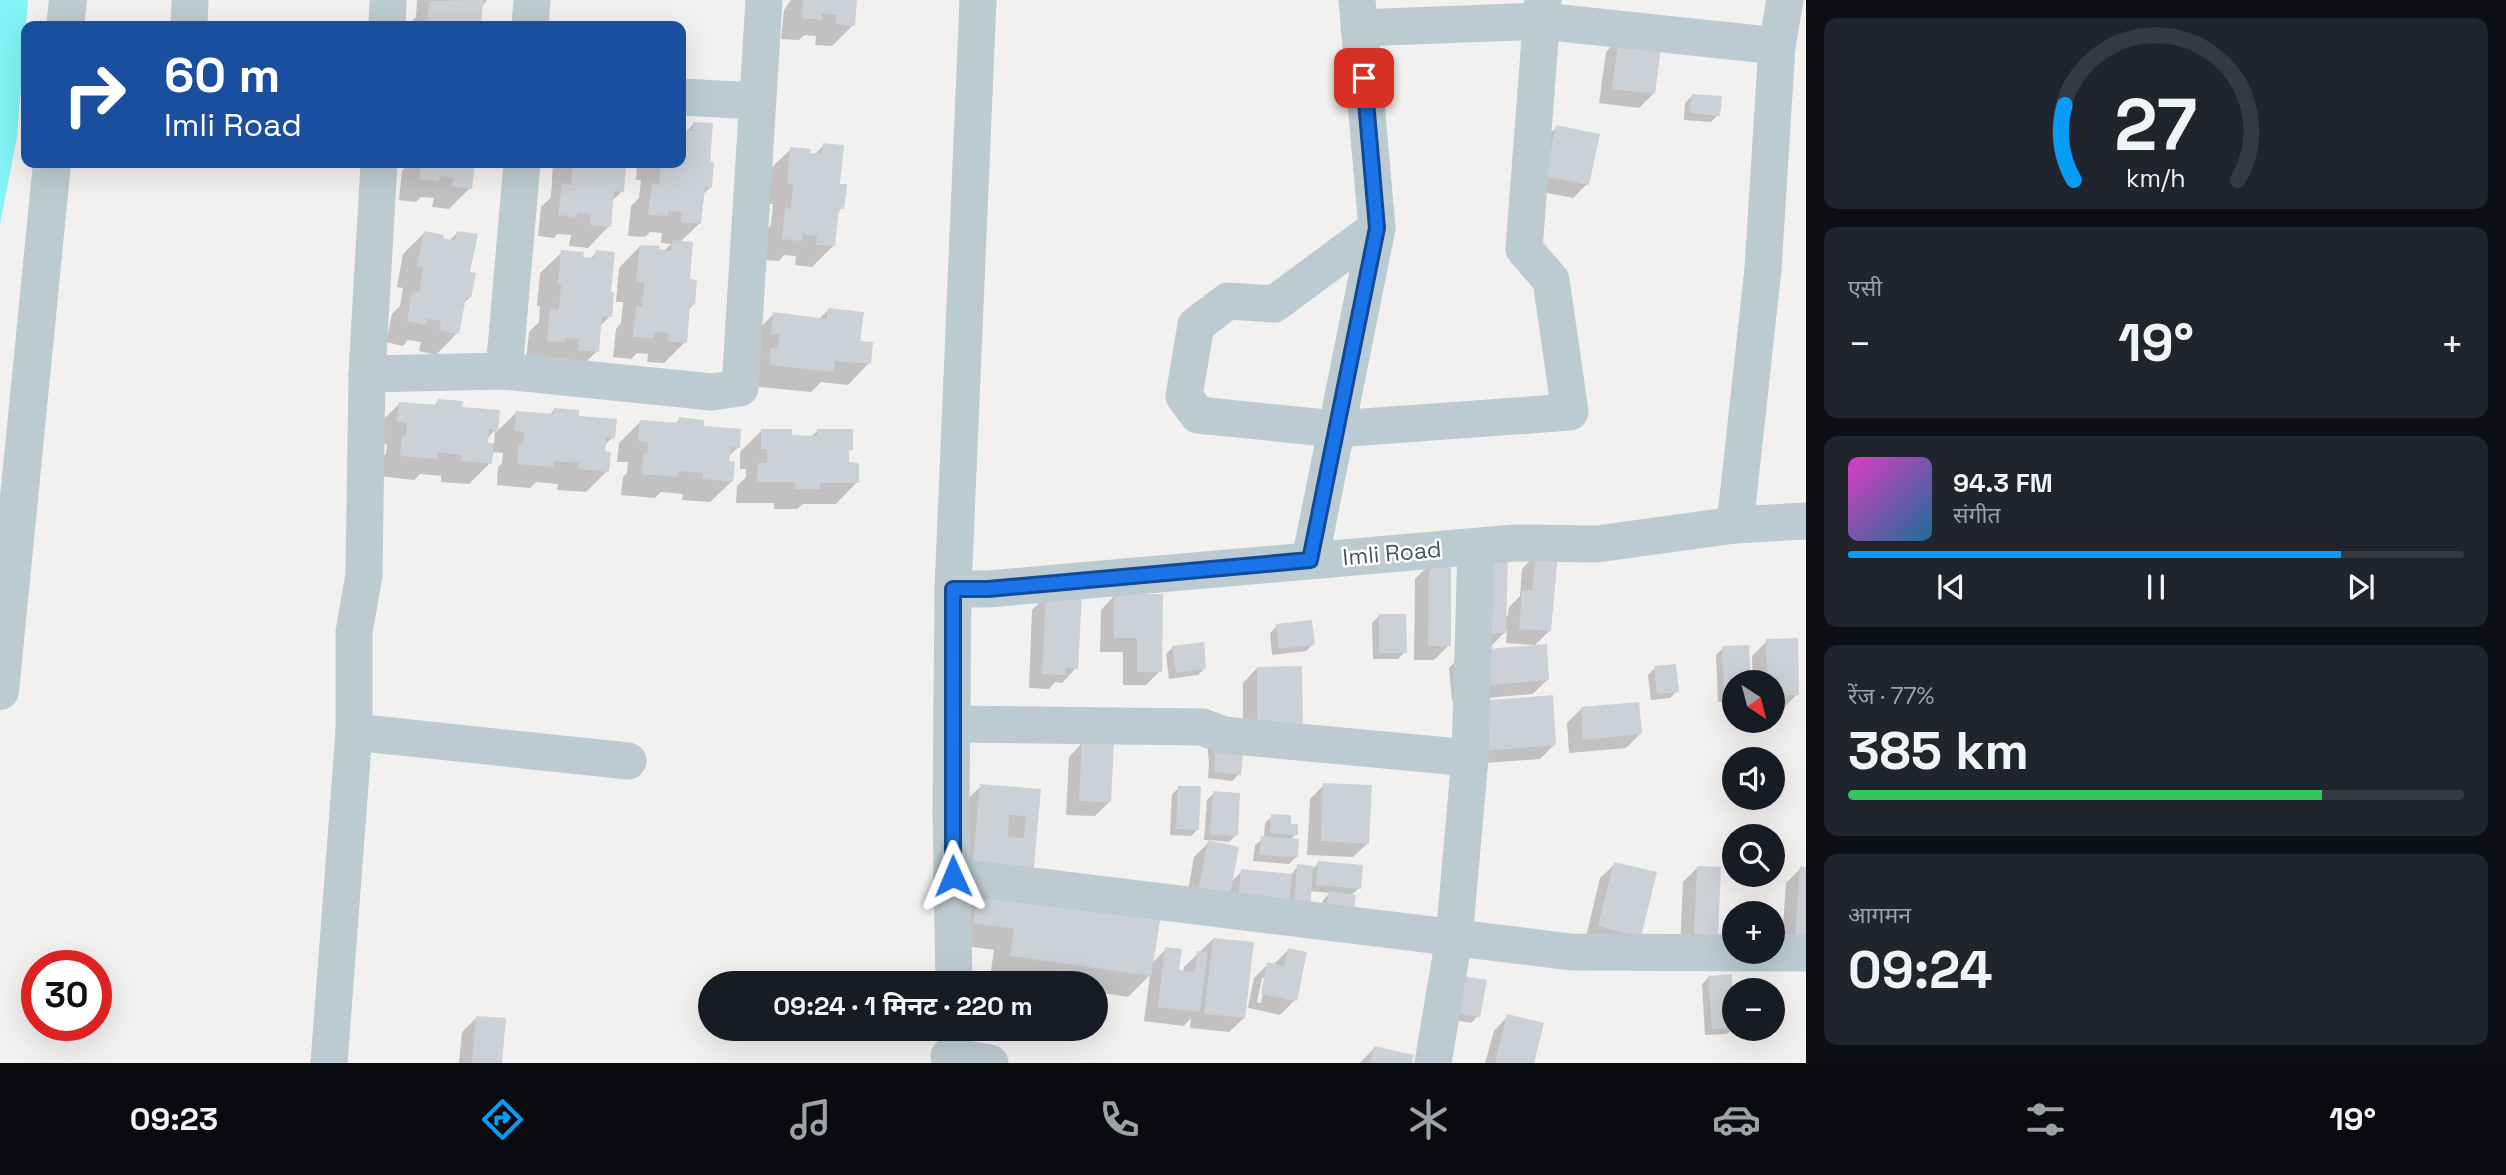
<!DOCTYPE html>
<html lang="hi">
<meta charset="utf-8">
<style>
:root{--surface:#171b24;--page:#20242c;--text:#f1f3f6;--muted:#9ea1a6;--line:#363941;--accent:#079df6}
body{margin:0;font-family:"Space Grotesk","Noto Sans Devanagari",sans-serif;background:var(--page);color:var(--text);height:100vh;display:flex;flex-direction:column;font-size:26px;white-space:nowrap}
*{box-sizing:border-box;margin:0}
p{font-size:23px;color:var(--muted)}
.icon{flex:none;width:38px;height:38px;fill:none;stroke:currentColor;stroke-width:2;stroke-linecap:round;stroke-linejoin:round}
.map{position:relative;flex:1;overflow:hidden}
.panel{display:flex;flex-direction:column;gap:18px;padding:18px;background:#0d0f14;width:700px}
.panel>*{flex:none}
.hud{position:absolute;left:21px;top:21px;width:665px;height:147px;border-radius:14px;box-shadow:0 7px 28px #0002;background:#1a4fa0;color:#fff;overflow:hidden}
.needle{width:46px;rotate:144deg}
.tools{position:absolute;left:1722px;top:670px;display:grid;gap:14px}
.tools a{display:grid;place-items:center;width:63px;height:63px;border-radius:50%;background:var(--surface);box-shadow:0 7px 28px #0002;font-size:35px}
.speed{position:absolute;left:21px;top:950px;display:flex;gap:14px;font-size:35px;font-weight:700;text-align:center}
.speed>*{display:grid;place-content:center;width:91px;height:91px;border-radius:50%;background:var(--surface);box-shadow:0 7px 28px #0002;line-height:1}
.speed .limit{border:10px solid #d22;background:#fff;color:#111}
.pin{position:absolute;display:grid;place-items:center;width:60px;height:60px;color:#fff;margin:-30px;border-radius:14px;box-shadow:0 4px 10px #0006}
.me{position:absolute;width:77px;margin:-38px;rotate:359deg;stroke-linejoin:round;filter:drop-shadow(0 0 5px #0008)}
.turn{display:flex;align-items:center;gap:24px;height:147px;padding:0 28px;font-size:32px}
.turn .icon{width:91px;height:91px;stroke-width:2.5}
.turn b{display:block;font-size:49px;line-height:60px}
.big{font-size:52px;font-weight:700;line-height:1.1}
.panel .widget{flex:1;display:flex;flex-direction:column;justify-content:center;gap:10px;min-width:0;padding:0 24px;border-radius:14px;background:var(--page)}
.panel .dial{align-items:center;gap:0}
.dial svg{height:182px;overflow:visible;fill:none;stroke:var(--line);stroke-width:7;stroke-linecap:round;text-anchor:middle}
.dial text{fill:var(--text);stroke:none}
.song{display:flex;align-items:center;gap:21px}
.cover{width:84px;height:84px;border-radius:10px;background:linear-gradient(135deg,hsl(310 70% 55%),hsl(200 70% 35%))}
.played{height:7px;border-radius:4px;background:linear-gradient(90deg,var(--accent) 80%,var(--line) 80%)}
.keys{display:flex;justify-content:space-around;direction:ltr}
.heat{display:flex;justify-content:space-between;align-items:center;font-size:38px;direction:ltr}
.charge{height:10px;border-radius:5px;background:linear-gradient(90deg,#34c759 77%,var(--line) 0)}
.trip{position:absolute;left:698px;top:971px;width:410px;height:70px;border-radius:35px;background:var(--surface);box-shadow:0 7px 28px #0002;font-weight:700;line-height:70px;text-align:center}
.menu{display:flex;height:112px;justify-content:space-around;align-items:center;background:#090b0e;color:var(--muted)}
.menu .icon{width:49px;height:49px}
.menu .on{color:var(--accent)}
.menu b{font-size:32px;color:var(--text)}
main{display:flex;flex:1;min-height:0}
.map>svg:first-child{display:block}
.water{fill:#83f3f5}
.shadow{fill:#0003;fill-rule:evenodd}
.building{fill:#cbd1d6;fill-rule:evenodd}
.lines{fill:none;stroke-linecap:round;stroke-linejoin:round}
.minor{stroke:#bccbd1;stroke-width:37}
.tertiary{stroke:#bccbd1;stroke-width:38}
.route-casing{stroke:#114b97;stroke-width:18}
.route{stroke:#1a73e8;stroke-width:12}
.labels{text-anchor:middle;stroke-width:5;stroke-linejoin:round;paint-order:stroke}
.street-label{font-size:23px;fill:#465860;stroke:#fff}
</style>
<main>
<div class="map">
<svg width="1806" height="1063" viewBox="0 0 1806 1063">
<rect width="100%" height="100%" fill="#f3f0f0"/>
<!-- water -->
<path class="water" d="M0,0H28L17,137L0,224Z"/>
<!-- shadow -->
<g class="shadow">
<path d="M417,0H487L481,8L479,26H408L416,17Z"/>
<path d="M791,0H855L853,25L832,46L815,45L816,36L804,35L799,40L781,39L784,10Z"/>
<path d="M1620,37L1653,94L1639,108L1599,103L1606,52Z"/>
<path d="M1692,96L1718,115L1711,122L1684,120L1685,103Z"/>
<path d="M694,123L708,163L711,187L702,195L700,223L680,242L693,305L688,310L685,342L664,363L647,362L648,354L637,353L631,359L613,357L616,329L621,323L623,302H616L619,268L640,246L663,252L671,244L661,243L662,233L650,232L645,237L628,236L631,206L639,198L641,180H636L637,163H681V132H686Z"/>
<path d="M1557,127L1587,184L1573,198L1532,190L1542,141Z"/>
<path d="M824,145L838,185L842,208L836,214L833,246L812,267L795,265L796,256L784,255L779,261L761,260L764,231L771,225L773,204H766L769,170L791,149L814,155Z"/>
<path d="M410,163H473L470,188L449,209L432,207L434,198L421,197L416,202L399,200L402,171Z"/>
<path d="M553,163H624L622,191L611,202L609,226L588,248L569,246L571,235L557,234L554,238L538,236L541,207L551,197Z"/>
<path d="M458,232L468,274L470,297L463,304L457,333L436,355L419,351L421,342L408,340L403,346L386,342L392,314L400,306L403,288L397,287L403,254L424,233L449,241Z"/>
<path d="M562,252L589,260L597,252L610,316L600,326L597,351L576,372L526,361L529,332L539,322L540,306H537L540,273Z"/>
<path d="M828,310L858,343L869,363L848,385L821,382L811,392L749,386L752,335L774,314L818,320Z"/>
<path d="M438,401L461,409L498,412L496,432L516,413L549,415L555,409L578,417L613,437L603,447L607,471L586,492L557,490L558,484L536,482L530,488L497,485L498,467L502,463L503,453L491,452L490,463L469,484L441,482V476L420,474L414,480L380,476L381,458L386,454L387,444L376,443L378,425L399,404L433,407ZM495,430L494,445L486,444L487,439Z"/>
<path d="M680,419L702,427L738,447L728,457L732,481L710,502L682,500L683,494L661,492L655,498L621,495L623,477L627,473L628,462H617L619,443L640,422L674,425Z"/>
<path d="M762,430L790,437H811L817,431L851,449L847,453V464L857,482L836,504H803L797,509H774V503H736L737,486L746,477V469H740V452Z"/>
<path d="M1536,554L1550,630L1535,645L1506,643L1507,630L1490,647H1458L1508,615L1509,607L1520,596L1522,569Z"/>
<path d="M1429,565L1449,645L1434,660H1414L1415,579Z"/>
<path d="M1047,595L1076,668L1062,683L1055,682L1049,689L1029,688L1032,610Z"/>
<path d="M1115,595L1160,671L1146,685H1123V652H1100L1101,610Z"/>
<path d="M1379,616L1405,652L1398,659H1373L1372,623Z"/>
<path d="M1277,626L1313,644L1306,651L1272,655L1270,633Z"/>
<path d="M1767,641L1797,694L1783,709H1773V682H1753L1752,656Z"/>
<path d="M1173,647L1205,668L1198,675L1169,679L1166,654Z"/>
<path d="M1748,647L1749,682H1734V701L1718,702L1716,655L1723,648Z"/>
<path d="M1463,653L1547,680L1533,694L1452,701L1449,668Z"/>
<path d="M1257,668L1301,734L1243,749V683Z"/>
<path d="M1655,668L1677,691L1670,698L1651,700L1648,675Z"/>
<path d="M1581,709L1640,734L1626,748L1569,753L1567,723Z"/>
<path d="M1466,717L1555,744L1540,759L1470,764Z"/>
<path d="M1207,741L1239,774L1232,781L1208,778L1209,764Z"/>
<path d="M1083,742L1109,802L1095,816L1066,815L1069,757Z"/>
<path d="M1324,785L1368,843L1353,857L1307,855L1310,799Z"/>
<path d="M981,786L1039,791L1031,887L1152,963L1166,949L1177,972L1183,973L1184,967L1213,939L1245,1006L1248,1007L1254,978L1268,964L1273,965L1288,950L1295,1000L1280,1015L1245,1007L1244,1018L1229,1032L1190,1028L1191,1018L1184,1026L1144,1021L1150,975L1128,997L1096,992V984H1036L990,977L994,950L953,944L959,807ZM1262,978H1266L1261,1003L1257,1002Z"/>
<path d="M1179,788L1198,829L1191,836L1170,835L1172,794Z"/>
<path d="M1214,793L1236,835L1229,842L1211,840V843L1230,883L1242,871L1290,876L1298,866L1314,868L1318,863L1359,888L1319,926L1323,900L1330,893L1310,891L1308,910L1185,907L1194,857L1211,840H1204L1207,800Z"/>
<path d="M1272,816L1289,826L1296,834L1290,840L1296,857L1289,864L1253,861L1255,845L1264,838L1265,823Z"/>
<path d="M1615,864L1639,936L1585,941L1600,878Z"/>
<path d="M1697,868L1717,936L1680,950L1683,882Z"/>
<path d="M1801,868H1806V955L1781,954L1786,883Z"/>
<path d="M1730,976L1734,1027L1727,1034L1705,1035L1702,984L1709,977Z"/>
<path d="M1451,984L1478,1016L1471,1023L1445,1018Z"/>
<path d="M1508,1016L1532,1063H1485L1494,1031Z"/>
<path d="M477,1017L500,1063H459L462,1032Z"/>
<path d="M1374,1048L1410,1063H1360Z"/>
</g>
<!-- building -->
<g class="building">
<path d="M483,0L481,26H427L429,1Z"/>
<path d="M803,0H857L855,26L836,24V15L822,14V20L802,18Z"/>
<path d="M1619,36L1662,41L1655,94L1612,89Z"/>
<path d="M1692,94L1722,96L1720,116L1690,113Z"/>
<path d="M693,122L713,123L710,162H714L712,188L705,187L701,224L681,222L682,212L668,211V216L648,215L652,183L659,184L661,163H681V130L693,131Z"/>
<path d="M1556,125L1600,134L1589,185L1545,176Z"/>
<path d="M823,143L844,145L840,184H847L844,209H839L835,246L816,245L817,236L803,234L802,241L782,239L785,208L791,209L793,184L787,183L790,147L811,149L810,153L822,154Z"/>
<path d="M421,163H475L472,189L452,186L454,178L440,176L439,181L419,179Z"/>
<path d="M573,163H625L624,167H626L624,192L614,191L611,227L590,225L591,214L577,213V217L558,215L562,184L571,185Z"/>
<path d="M424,231L444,235L443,238L455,241L457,231L478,234L470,272L476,273L471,298L466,297L459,334L439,330L441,321L427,319L426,325L407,321L412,291L419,292L423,267L417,266Z"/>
<path d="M672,240L693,242L690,279L697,280L695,305H690L687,343L668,341L669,333L655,332L654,338L633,337L636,306H642L644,282L636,281L640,245L660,246L659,249L671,251Z"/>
<path d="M561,250L584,252L583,257L595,258L596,250L615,252L611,292H614L612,317L602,316L599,352L578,350L579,339L565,338V342L547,341L550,309L559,310L561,285H558Z"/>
<path d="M828,308L864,312L860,341L873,342L871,364L835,361L834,372L770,365L771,348L778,349L779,334H771L773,312L827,319Z"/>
<path d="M438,399L463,401L462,407L500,410L498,430L489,429L488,443H494L492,464L461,461L462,455L437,452V459L400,456L402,435L406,436L407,423L397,422L399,402L437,405Z"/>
<path d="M554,408L579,410V416L617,419L615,438H606L605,451L611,452L609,472L578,469L579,463L554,461L553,467L517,464L519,444H523L524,432L514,431L516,411L554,414Z"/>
<path d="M679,417L704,420V426L741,429L740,448L731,447L729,461L735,462L733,482L702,479L703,473L678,471V477L642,474L643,454H647L648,442L638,441L640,420L678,423Z"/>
<path d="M761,429H792V435L817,436V429H853V450H849V462L859,463V483H820V489H795V482H757L758,463H767V449H761Z"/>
<path d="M1536,552L1558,554L1551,631L1519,629L1522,590L1532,591Z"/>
<path d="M1473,554L1508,555L1506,633H1471Z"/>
<path d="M1429,563L1451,564V646H1428Z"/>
<path d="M1046,593L1082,595L1078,669L1065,668V675L1042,674Z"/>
<path d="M1114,594H1163L1162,672H1137V638H1114Z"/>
<path d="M1379,614H1406L1407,653H1379Z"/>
<path d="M1312,620L1315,645L1279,649L1276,624Z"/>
<path d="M1798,638L1799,695L1773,696V682H1767L1766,639Z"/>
<path d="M1204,642L1206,669L1176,673L1172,646Z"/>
<path d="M1547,644L1549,680L1466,687L1463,651Z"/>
<path d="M1749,645L1751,682H1734V695L1724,696L1722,646Z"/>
<path d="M1676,664L1679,692L1657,694L1654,666Z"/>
<path d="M1302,666L1303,735H1257V667Z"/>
<path d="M1553,695L1556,745L1484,751L1480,701Z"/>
<path d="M1639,702L1642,734L1583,740L1581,707Z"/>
<path d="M1213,732L1243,753L1241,775L1214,772L1215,756Z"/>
<path d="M1082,741L1114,742L1111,802L1079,801Z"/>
<path d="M1323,783L1372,785L1369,844L1321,841Z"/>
<path d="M980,784L1041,789L1032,887L971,882ZM1009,815L1026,816L1024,838L1008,837Z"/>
<path d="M1178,786H1201L1199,830L1176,829Z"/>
<path d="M1213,791L1240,793L1238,836L1210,834Z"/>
<path d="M1271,814L1291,815V824H1298V835L1270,833Z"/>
<path d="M1261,836L1299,839L1298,857L1259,855Z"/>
<path d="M1208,840L1239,847L1229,899L1198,893Z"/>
<path d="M1318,861L1363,865L1361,889L1316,885Z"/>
<path d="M1614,862L1657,872L1641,937L1598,926Z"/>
<path d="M1297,864L1313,866L1310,910L1294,909Z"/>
<path d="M1697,866L1721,867L1718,937L1694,936Z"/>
<path d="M1800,866L1806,867V941L1795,940Z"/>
<path d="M1241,869L1292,874L1289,904L1238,899Z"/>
<path d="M979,888L1161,915L1151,976L1010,956L1014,929L973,923Z"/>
<path d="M1329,891L1356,895L1352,923L1325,920Z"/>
<path d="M1213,938L1254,942L1245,1018L1204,1014Z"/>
<path d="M1165,947L1182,949L1179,970L1195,972L1197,951L1208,952L1200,1012L1158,1007Z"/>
<path d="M1288,948L1307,952L1297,1001L1261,994L1267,962L1284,966Z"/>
<path d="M1732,974L1734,1028L1712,1029L1708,976Z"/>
<path d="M1457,975L1487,980L1480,1017L1450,1012Z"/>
<path d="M1507,1014L1544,1023L1534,1063H1495Z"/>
<path d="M476,1016L506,1018L502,1063H472Z"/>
<path d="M1374,1046L1414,1055L1412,1063H1370Z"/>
</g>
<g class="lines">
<!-- minor -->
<g class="minor">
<path d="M189,26L190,0"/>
<path d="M387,26L388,0"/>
<path d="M530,26L532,0"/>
<path d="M1359,28L1542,21L1777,46"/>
<path d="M681,97L757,101"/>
<path d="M1377,228L1274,304L1228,301L1196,325L1184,396L1198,415L1336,429L1570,412L1551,280L1524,249L1543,0"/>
<path d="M504,371L522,163"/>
<path d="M367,374L504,371L712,392L740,388L764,0"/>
<path d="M1735,525L1763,269L1777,46L1785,0"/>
<path d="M1310,560L1377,228L1357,0"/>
<path d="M953,589L978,0"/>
<path d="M952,724L1202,727L1224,735L1470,758"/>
<path d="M354,732L628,761"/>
<path d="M952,876L1571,952L1806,953"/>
<path d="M954,984L951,812L953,589H988L1514,543L1597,544L1735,525L1806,521"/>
<path d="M949,1056L990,1063"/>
<path d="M329,1063L354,732V632L364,575L367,374L379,163"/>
<path d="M1433,1063L1454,938L1470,758L1476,547"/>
</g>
<!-- tertiary -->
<g class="tertiary">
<path d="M65,26L68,0"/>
<path d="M0,691L52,163"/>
</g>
</g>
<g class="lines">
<!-- route casing -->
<g class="route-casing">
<path id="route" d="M953,876V589H988L1310,560L1377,228L1364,78"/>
</g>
<!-- route -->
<use href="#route" class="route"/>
</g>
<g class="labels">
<!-- street labels -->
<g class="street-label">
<text transform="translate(1392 553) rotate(-5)" y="8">Imli Road</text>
</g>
</g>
</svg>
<div class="tools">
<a><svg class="needle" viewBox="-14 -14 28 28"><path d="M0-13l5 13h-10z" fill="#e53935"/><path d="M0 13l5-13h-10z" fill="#9ea1a6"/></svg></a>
<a><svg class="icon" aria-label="sound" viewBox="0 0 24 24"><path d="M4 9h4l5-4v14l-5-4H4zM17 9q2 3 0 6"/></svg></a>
<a><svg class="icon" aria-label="search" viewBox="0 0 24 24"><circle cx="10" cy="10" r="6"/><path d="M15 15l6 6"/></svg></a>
<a>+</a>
<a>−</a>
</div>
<div class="speed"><div class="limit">30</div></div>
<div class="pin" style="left:1364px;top:78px;background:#d93025"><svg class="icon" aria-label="arrive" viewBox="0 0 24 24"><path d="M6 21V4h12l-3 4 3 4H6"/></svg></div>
<svg class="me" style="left:953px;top:876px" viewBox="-20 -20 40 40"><path d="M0-17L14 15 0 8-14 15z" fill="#1a73e8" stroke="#fff" stroke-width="4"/></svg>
<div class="trip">09:24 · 1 मिनट · 220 m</div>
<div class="hud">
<div class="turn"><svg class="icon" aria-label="right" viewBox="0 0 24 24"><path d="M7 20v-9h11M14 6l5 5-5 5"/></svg><div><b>60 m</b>Imli Road</div></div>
</div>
</div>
<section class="panel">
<div class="widget dial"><svg viewBox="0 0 100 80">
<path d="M14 69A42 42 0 1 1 86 69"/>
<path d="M14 69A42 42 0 0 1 10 36" stroke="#079df6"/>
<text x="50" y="56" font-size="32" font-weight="700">27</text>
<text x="50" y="72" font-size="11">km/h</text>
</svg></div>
<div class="widget"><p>एसी</p>
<div class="heat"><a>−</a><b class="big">19°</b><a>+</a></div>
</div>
<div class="widget">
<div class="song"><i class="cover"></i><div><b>94.3 FM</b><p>संगीत</p></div></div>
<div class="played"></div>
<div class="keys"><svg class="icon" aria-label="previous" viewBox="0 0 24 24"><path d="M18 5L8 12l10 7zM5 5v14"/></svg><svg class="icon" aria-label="pause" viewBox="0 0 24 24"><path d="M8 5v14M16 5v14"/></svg><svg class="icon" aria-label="next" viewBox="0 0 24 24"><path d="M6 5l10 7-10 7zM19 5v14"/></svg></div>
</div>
<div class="widget"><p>रेंज · 77%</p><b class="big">385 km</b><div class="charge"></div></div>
<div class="widget"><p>आगमन</p><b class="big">09:24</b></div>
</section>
</main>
<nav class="menu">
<b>09:23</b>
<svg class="icon on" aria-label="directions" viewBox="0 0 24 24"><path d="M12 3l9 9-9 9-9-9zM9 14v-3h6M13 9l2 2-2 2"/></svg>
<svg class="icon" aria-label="music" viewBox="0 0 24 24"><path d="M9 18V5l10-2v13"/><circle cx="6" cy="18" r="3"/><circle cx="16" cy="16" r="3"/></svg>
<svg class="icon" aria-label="phone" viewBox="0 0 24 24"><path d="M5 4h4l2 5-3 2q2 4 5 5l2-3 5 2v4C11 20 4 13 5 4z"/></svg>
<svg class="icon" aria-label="climate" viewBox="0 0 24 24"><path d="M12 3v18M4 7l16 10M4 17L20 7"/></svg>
<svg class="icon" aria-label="car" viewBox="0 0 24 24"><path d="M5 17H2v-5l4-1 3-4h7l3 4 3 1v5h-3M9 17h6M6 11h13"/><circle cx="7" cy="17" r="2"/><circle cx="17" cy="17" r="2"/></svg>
<svg class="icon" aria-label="filters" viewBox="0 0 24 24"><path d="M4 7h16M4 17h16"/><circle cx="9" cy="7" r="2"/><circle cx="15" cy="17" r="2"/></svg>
<b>19°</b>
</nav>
